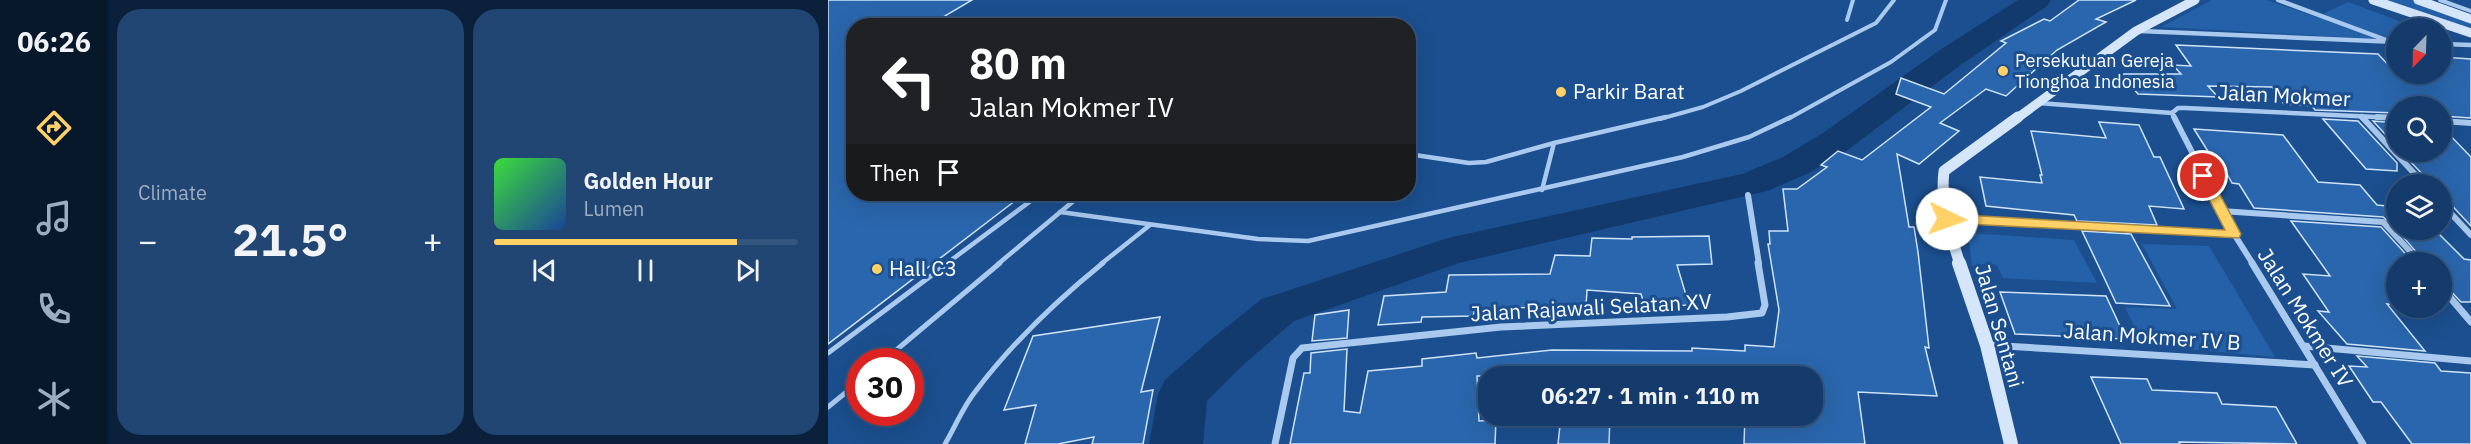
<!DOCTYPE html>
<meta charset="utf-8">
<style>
:root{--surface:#143b6b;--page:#214673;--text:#f1f3f6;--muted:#9dadc1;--line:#33557e;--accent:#ffd166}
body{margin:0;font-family:"IBM Plex Sans",sans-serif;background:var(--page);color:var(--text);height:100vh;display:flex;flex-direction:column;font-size:22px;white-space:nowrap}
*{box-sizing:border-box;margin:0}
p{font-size:20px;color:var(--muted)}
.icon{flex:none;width:33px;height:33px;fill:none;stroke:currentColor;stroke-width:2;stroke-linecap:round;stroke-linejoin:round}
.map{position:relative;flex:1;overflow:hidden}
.side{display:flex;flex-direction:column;gap:9px;padding:9px;background:#0b203b;width:720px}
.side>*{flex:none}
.guide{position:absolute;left:18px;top:18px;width:570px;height:183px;border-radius:24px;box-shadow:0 6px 24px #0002,0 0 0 2px var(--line);background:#202124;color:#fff;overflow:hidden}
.needle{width:39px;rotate:203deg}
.buttons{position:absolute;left:1558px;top:18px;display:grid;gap:12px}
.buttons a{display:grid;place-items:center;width:66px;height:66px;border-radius:50%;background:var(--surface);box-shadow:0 6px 24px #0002,0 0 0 2px var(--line);font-size:30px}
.speed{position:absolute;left:18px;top:348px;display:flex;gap:12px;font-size:30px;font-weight:700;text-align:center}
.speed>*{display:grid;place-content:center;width:78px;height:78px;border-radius:50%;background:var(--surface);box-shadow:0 6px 24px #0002,0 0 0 2px var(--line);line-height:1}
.speed .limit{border:9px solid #d22;background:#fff;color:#111}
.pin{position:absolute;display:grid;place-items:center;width:51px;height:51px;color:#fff;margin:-26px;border:3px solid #fff;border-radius:50%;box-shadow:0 2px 6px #0007}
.me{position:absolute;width:66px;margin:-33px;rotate:93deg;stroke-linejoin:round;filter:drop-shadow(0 0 4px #0008)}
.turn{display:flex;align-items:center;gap:21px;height:126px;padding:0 24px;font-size:27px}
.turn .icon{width:78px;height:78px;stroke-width:2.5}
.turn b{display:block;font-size:42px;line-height:51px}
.then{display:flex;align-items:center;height:57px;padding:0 24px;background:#0003;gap:12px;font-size:22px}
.big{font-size:45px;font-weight:700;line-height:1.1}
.side .tile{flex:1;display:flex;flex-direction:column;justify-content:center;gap:9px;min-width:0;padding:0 21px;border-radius:24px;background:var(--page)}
.song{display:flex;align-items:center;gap:18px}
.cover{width:72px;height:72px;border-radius:9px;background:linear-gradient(135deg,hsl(120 70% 55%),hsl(220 70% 35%))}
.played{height:6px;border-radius:3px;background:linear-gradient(90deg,var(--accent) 80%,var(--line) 80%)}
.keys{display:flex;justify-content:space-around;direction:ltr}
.heat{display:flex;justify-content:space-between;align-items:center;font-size:33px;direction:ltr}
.side .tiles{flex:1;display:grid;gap:9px;grid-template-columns:repeat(2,1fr)}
.trip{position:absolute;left:650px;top:366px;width:345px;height:60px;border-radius:24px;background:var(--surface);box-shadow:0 6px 24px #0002,0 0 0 2px var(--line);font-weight:700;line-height:60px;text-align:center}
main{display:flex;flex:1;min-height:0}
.menu{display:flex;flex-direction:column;width:108px;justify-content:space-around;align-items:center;background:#08182b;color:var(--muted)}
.menu .icon{width:42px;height:42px}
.menu .selected{color:var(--accent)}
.menu b{font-size:27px;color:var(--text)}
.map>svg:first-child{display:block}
.green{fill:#2461a8}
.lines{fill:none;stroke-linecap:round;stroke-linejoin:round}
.river{fill:#123a6d;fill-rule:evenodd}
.building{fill:#2a66ad;stroke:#cfe3fa;stroke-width:1.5}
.lane-far2{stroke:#a9c9ee;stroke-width:4}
.lane-far1{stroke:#a9c9ee;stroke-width:4.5}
.lane{stroke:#a9c9ee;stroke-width:5}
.street-far2{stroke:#a9c9ee;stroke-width:4.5}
.street-far1{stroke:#a9c9ee;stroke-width:6}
.street{stroke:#a9c9ee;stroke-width:7}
.secondary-far2{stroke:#d6e6fa;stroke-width:9}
.secondary-far1{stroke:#d6e6fa;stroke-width:11}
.secondary{stroke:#d6e6fa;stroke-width:14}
.route{fill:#ffd166;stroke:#a68842;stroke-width:1.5}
.poi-dot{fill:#ffd166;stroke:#1b4f8f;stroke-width:2}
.labels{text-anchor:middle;stroke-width:6;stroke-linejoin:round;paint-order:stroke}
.far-poi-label{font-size:18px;fill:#fff;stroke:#1b4f8f;text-anchor:start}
.poi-label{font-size:21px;fill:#fff;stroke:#1b4f8f;text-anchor:start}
.street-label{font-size:21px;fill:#fff;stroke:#1b4f8f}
</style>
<main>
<nav class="menu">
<b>06:26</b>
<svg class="icon selected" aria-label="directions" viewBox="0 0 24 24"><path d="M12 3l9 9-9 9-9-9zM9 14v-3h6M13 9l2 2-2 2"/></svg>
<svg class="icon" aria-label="music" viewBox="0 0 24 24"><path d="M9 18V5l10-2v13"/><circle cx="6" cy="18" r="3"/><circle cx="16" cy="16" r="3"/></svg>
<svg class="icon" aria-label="phone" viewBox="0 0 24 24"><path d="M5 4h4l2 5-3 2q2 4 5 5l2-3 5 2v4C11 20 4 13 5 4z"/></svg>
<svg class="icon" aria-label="climate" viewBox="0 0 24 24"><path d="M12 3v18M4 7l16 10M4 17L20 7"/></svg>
</nav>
<section class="side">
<div class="tiles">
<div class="tile"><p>Climate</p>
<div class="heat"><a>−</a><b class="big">21.5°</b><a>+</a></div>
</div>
<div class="tile">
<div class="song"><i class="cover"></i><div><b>Golden Hour</b><p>Lumen</p></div></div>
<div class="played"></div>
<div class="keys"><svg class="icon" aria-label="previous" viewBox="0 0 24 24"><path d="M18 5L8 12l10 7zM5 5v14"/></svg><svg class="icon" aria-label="pause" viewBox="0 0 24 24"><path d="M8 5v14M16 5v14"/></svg><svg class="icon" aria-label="next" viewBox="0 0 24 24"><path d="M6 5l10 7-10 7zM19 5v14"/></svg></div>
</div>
</div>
</section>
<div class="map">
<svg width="1643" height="444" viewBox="0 0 1643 444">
<rect width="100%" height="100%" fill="#1b4f8f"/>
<!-- green -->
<g class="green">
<path d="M1384,0H1438L1489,17L1520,2L1590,28H1569V40L1333,27Z"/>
<path d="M1545,0H1590L1643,19V33Z"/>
<path d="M1140,233L1246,240L1269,283L1175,278L1169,265L1161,263L1144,266Z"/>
<path d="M1314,244L1381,246L1447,357L1315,345L1297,307L1349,309Z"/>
</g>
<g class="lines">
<!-- river -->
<path class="river" d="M1190,0H1223L1219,6L1134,64L1021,149L981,173L939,191L631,263L466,321L415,365L379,401L375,444H321L330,394L337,380L381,341L434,299L620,238L914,174L955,157L995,133L1112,50Z"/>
</g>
<!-- building -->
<g class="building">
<path d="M0,0H144L100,26H26V194H196L0,344Z"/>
<path d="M1251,0H1308L1268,19L1278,22L1229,50L1178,96L1158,89L1112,123L1131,131L1091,164L1069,154L1081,227H1086L1090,252L1101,348L1097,347L1109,396L1030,392L1037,444H916L917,416H984V376H649L651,421L668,420L667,444H462L476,373H482L483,353L519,349L516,411L532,413L540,371L594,366V359L648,353L649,358L724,350L864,351V348L917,351V345L946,347L951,310L940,244H942L941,231H960L955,189H969L999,167L993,165L1010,151L1034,160L1103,107L1068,94L1073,78L1116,94L1178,43L1173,41L1216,19L1222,21Z"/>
<path d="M1348,45L1550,54L1569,74H1614V57L1643,59V118L1614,116V106H1569V113L1487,110L1484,106L1456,104L1444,87L1380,86L1390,97L1310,94L1293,74H1353L1345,65L1363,66Z"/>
<path d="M1495,119L1530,121L1569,163V171L1538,169Z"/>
<path d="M1545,121L1569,123V147Z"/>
<path d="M1271,122L1311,125L1326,157H1332L1356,209L1321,206L1329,225L1249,221L1246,215L1158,206L1152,177L1214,183L1212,175H1214L1203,131L1278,138Z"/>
<path d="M1614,127L1643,157V226L1614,195V184H1604L1573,152H1614Z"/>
<path d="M1366,129L1455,135L1490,182L1532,185L1549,205L1569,207V229L1555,217L1426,208L1411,184L1404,183L1392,161H1386Z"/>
<path d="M1463,221L1553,227L1585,262H1569V305L1559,304L1597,351L1519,344L1490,311L1501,312L1475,274L1502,276Z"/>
<path d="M1569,230H1607L1636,259L1643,260V302H1633L1614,282V262H1597Z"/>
<path d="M1254,231L1303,234L1342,306L1288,303Z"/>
<path d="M881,236L884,264L849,265L861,305L817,307L813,294L759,290L758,306L647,309L645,316L594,317L593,322L550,325L556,296L618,292L621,275L722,274L727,255L762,256L764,238L804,239V237Z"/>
<path d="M1172,292L1278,296L1298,339L1187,334Z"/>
<path d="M521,310L519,338L484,341L487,315Z"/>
<path d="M332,317L313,392L325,390L315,444H264L266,437L230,444H197L208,405L176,410L205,336Z"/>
<path d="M1529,356L1607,363L1613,371L1643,373V444H1584L1553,402H1545L1521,366L1539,367Z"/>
<path d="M1263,377L1319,379L1324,390L1389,393L1394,404L1448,407L1469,444L1351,442L1352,444H1293Z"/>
<path d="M733,416H782L781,444H730Z"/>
</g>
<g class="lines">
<!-- lane-far2 -->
<g class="lane-far2">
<path d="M1612,0L1643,11"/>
<path d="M1019,20L1025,0"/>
<path d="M832,119L875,107L913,91L1048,23L1066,0"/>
<path d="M960,119L1063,62L1107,30L1118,0"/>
</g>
<!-- lane-far1 -->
<g class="lane-far1">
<path d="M580,154L641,163L658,162L726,143L838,117"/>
<path d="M714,190L726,143"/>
<path d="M392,194H410"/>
<path d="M232,212L430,239L480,241L855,157L921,137L963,117"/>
<path d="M118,264L212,194"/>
<path d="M170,264L254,194"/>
<path d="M273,264L322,225"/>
</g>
<!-- lane -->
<g class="lane">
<path d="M0,353L120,263"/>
<path d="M54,362L172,263"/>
<path d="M0,407L32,381"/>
<path d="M117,444C127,427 135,407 147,392C184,343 228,301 275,263"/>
</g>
<!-- street-far2 -->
<g class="street-far2">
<path d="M1450,0L1558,40"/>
<path d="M1312,31L1569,42"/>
<path d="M1614,44L1643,45"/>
<path d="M1210,103L1344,113"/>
<path d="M1344,113L1347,119"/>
<path d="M1344,113L1350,108H1357L1569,118"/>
<path d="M1533,116L1535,119"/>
</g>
<!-- street-far1 -->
<g class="street-far1">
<path d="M1346,117L1406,234L1425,264"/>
<path d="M1534,117L1596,184"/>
<path d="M1549,117L1569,118"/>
<path d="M1614,121L1643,123"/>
<path d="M920,195L931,264"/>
<path d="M1614,204L1643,235"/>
<path d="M1393,211L1555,222L1592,262"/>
<path d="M1119,219L1406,234"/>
</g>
<!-- street -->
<g class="street">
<path d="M1424,263L1535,444"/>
<path d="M1614,288L1643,322"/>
<path d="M1159,345L1487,365"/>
<path d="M1476,346L1643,361"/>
<path d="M447,444L465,358L474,348L673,327L899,317L934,313L937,305L930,263"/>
</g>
<!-- secondary-far2 -->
<g class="secondary-far2">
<path d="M1545,0L1643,33"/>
<path d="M1590,0L1643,19"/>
<path d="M1188,119L1308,31L1367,0"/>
</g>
<!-- secondary-far1 -->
<path class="secondary-far1" d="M1132,264C1122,234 1112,203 1116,171L1190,117"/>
<!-- secondary -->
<path class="secondary" d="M1131,263L1159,345L1183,444"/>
</g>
<!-- route -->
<path class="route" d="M1375,172L1382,176L1413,234L1411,238L1119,223L1113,219L1119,214L1397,230L1369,176Z"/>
<!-- markers -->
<g class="poi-dot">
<circle cx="1175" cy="71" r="6"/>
<circle cx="733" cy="92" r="6"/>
<circle cx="49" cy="269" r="6"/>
</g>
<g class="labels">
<!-- far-poi labels -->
<g class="far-poi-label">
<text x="1187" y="67">Persekutuan Gereja<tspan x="1187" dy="21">Tionghoa Indonesia</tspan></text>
</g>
<!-- poi labels -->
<g class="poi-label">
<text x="745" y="99">Parkir Barat</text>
<text x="61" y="276">Hall C3</text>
</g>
<!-- street labels -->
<g class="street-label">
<text transform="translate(1456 96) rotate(3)" y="7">Jalan Mokmer</text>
<text transform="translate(763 308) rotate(-3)" y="7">Jalan Rajawali Selatan XV</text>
<text transform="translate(1477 318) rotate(58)" y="7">Jalan Mokmer IV</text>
<text transform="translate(1171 326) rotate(74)" y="7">Jalan Sentani</text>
<text transform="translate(1324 337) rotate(4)" y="7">Jalan Mokmer IV B</text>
</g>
</g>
</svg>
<div class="buttons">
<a><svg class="needle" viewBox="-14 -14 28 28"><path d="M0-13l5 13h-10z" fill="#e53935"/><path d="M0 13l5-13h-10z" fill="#9dadc1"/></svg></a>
<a><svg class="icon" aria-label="search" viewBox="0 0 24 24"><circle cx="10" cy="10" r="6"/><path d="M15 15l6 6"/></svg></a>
<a><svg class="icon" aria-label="layers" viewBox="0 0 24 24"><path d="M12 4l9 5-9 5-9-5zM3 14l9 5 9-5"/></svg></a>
<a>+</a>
</div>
<div class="speed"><div class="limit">30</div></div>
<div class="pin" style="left:1375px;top:176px;background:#d93025"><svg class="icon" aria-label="arrive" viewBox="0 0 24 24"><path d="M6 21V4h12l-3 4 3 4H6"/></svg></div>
<svg class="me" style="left:1119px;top:219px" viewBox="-20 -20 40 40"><circle r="19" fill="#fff"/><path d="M0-13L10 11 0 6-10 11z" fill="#ffd166"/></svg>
<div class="trip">06:27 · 1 min · 110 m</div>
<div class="guide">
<div class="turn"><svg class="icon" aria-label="left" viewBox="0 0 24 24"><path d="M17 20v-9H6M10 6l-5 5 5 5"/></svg><div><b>80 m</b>Jalan Mokmer IV</div></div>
<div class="then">Then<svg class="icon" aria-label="arrive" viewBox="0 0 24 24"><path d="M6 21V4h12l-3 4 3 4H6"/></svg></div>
</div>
</div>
</main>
